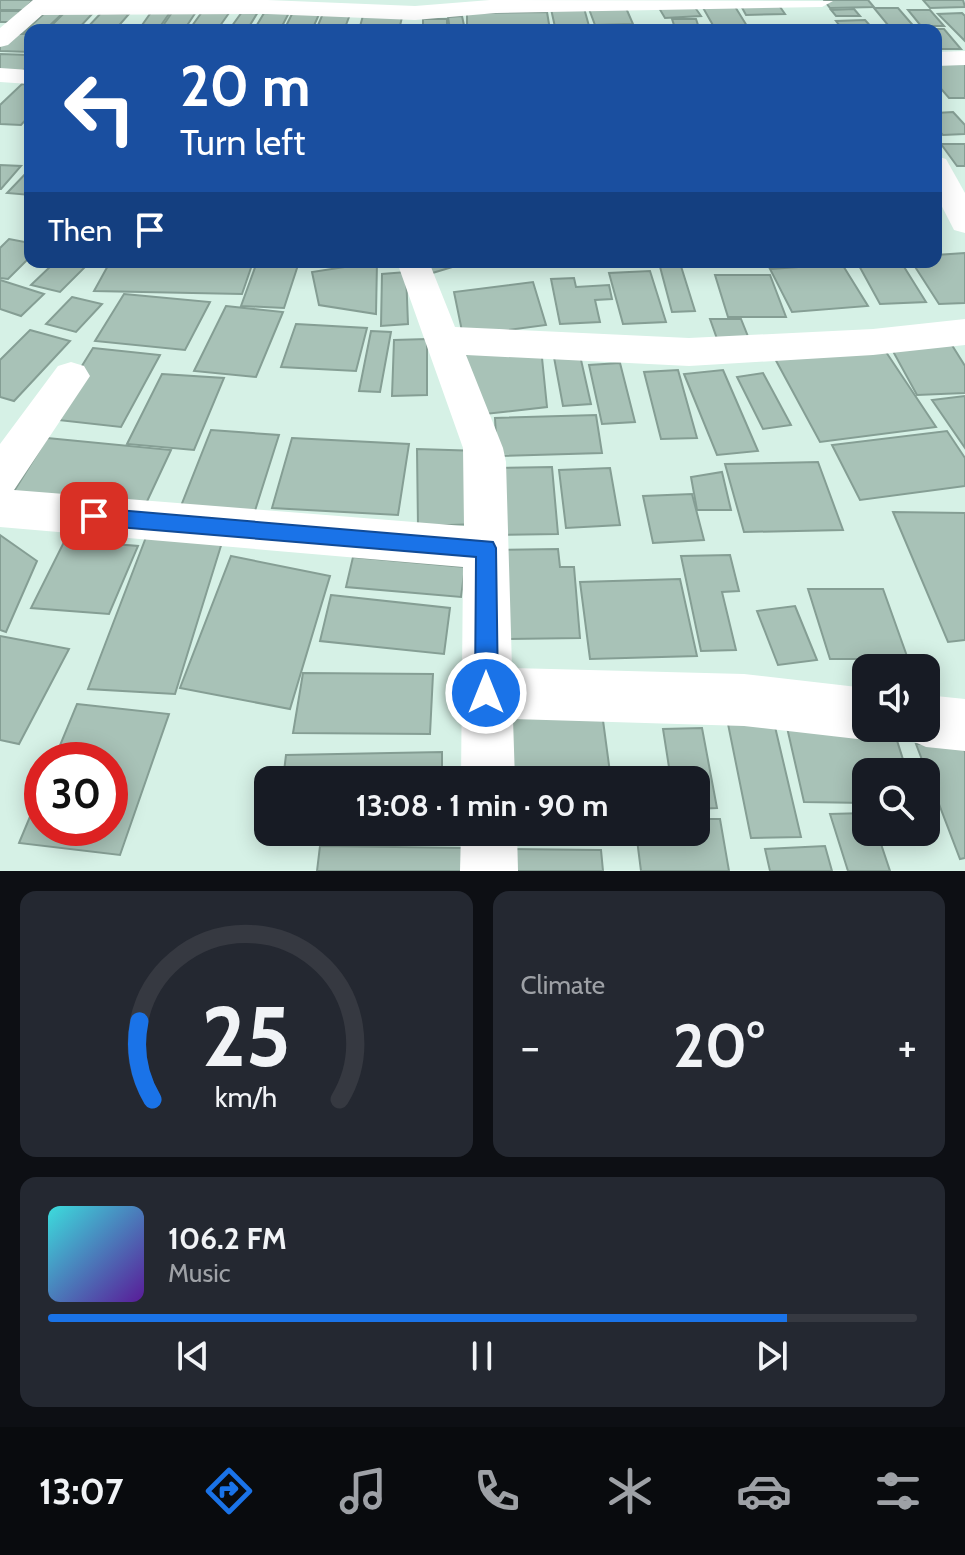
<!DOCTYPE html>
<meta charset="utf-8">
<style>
:root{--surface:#171b24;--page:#242831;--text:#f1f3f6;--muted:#9ea1a6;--line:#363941;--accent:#1a73e8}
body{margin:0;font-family:Cabin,sans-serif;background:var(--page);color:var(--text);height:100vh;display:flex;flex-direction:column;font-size:30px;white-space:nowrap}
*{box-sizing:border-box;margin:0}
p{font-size:26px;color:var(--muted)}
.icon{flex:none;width:44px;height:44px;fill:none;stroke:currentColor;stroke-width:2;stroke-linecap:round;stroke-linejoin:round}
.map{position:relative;height:871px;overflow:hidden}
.panel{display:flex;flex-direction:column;gap:20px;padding:20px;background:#0d0f14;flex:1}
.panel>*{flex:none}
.hud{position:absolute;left:24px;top:24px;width:918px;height:244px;border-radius:16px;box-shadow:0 4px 20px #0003;background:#1a4fa0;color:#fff;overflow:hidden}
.buttons{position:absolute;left:852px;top:654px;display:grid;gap:16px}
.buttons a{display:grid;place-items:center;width:88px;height:88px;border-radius:16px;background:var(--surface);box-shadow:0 4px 20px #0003;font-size:40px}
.speed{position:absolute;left:24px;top:742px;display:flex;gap:16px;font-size:40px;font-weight:700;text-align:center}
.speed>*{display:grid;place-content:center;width:104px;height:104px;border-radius:50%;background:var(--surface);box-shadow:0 4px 20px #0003;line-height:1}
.speed .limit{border:12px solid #d22;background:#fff;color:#111}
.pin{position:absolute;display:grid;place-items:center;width:68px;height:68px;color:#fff;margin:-34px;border-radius:16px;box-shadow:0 4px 12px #0006}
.me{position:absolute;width:88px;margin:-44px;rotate:0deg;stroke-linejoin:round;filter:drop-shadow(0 0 6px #0008)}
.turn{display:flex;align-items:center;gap:28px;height:168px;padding:0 24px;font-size:36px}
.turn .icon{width:104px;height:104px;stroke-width:2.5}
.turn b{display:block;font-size:56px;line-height:68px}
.then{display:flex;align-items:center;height:76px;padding:0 24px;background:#0003;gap:16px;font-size:30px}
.big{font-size:60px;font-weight:700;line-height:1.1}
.panel .widget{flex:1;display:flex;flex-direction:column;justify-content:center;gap:12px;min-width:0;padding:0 28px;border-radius:16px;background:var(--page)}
.panel .dial{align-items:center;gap:0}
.dial svg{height:208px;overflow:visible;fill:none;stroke:var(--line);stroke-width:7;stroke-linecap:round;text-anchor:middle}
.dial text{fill:var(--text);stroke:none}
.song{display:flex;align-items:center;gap:24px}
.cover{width:96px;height:96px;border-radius:12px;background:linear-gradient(135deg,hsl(180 70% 55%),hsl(270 70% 35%))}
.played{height:8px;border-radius:4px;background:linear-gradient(90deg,var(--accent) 85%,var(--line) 85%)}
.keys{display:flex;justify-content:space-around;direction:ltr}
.heat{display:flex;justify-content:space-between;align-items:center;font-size:44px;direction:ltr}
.panel .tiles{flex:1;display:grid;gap:20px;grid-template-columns:1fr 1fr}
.widget:last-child{grid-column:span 2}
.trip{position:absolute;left:254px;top:766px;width:456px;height:80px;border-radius:16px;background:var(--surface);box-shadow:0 4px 20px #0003;font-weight:700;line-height:80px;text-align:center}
.menu{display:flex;height:128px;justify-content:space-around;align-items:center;background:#090b0e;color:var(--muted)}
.menu .icon{width:56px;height:56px}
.menu .on{color:var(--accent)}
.menu b{font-size:36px;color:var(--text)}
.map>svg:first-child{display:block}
.building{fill:#a8c2b7;stroke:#859e94;stroke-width:2}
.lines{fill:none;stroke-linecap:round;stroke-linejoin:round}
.minor{fill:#fff;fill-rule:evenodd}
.route{fill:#1a73e8;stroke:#114b97;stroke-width:2}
</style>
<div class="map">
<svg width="965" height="871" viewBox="0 0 965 871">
<rect width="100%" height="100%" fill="#d6f1e6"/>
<!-- building -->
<g class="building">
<path d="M0,0H33L24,10H0Z"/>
<path d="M824,0H868L874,7L830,8Z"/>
<path d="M923,0H963L965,7L930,8Z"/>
<path d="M740,4H778L785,14L746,15Z"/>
<path d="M734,5L747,26L714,27L702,6Z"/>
<path d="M694,6L701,16L665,18L659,8Z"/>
<path d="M267,8L291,9L280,30H254Z"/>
<path d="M584,8L589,26L555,27L551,9Z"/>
<path d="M626,8L633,24L595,25L589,9Z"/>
<path d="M874,8H898L917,30H892Z"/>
<path d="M854,9L860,16H836L831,10Z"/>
<path d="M48,10L65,11L45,30L23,33Z"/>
<path d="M294,10H321L312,30H284Z"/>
<path d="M908,10H930L944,26H921Z"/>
<path d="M0,11H21L11,22H0Z"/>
<path d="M66,11L94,12L77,30H47Z"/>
<path d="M152,11H171L159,28H140Z"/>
<path d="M173,11L196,12L184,30H160Z"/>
<path d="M324,11L351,12L344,30H316Z"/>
<path d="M202,12L229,13L217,30H189Z"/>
<path d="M242,12H258L247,30H229Z"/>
<path d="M364,12L403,13L399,30H359Z"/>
<path d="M547,12L550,30H467V13Z"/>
<path d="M101,13L129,14L115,30H85Z"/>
<path d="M962,13L965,16V41L938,14Z"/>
<path d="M462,16L465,30H450L448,17Z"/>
<rect x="423" y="19" width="24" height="11"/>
<path d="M672,19H696L699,28H675Z"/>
<path d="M865,20L874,30H843L836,21Z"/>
<path d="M924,29H944L961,49H940L936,44V30Z"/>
<path d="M11,34H30V52L0,51V45Z"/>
<path d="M0,54L30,55V63L22,72L0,71Z"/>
<path d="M936,62H965V98H949L936,83Z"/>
<path d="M22,84L30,85V115L21,125L0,124V105Z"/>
<path d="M953,112L965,125V134L943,135L936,128V113Z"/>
<path d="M941,144H965V166H957Z"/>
<path d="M0,165L21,166L1,189H0Z"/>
<path d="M30,169V195L7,193Z"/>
<path d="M9,239L30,243V257L8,279L0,278V248Z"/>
<path d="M965,253V303L939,304L912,262H936V255Z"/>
<path d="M55,262L85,267L60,292L31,285Z"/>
<path d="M110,262H253L242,294L94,291Z"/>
<path d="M257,262H299L284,308L241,306Z"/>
<path d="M377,262L376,314L319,305L312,272Z"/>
<path d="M421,262H456L459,265L429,274Z"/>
<path d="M857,262H901L926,302L880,304Z"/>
<path d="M659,263H680L695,311L672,312Z"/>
<path d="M842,264L868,306L792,312L770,269Z"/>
<path d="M650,271L666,322L623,324L609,273Z"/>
<path d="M406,272L408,324L381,326L382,274Z"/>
<path d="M715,275H770L786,317H728Z"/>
<path d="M574,278L576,287L609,285L612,299L595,300L600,322L560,324L551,279Z"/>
<path d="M0,280L44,294L21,316L0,309Z"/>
<path d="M533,282L546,325L463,336L454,292Z"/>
<path d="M124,294L210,302L185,350L95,341Z"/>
<path d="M72,297L102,304L76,332L46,324Z"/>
<path d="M226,306L283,312L256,377L194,371Z"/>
<path d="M710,319H741L753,349L721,350Z"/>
<path d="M296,324L367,328L356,371L281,367Z"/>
<path d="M30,330L70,341L14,401L0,397V360Z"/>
<path d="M371,331L391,332L380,392L359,391Z"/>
<path d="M427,339V395L392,396L394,340Z"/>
<path d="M950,342L965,366V393L917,395L889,344Z"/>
<path d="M880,343L936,427L820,442L773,355Z"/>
<path d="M93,348L160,355L121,427L49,419Z"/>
<path d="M541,348L547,407L476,415L457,355Z"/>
<path d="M579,351L591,404L563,406L553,352Z"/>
<path d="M620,363L635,422L602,424L589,365Z"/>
<path d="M678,370L697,438L661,439L644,372Z"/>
<path d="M723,370L758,451L717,455L684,374Z"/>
<path d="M763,373L791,425L763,429L737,377Z"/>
<path d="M162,374L224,378L194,450L127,444Z"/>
<path d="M965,396V448L932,400Z"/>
<path d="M596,415L602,453L497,456L495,418Z"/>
<path d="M211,430L279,435L253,517L179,511Z"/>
<path d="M947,431L965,458V486L860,500L832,445Z"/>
<path d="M47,438L171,450L143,510L11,496Z"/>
<path d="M292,438L409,444L398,515L272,508Z"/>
<path d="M417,449L480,451V524L418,526Z"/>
<path d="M818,462L843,530L744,532L725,464Z"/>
<path d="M552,467L558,534L495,535L493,468Z"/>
<path d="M610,468L620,525L566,528L559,470Z"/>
<path d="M722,472L731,510H697L691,477Z"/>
<path d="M692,494L704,540L653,543L643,496Z"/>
<path d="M893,512L965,513V640L948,642Z"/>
<path d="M148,532L224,536L175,694L88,689Z"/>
<path d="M0,535L37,561L6,632L0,630Z"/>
<path d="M65,540L138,546L109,614L31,608Z"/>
<path d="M558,549L560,567H574L580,638L499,639L497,550Z"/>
<path d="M730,555L739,591L722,592L736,650L701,651L681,556Z"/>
<path d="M231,556L330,576L290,709L180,688Z"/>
<path d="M353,557L465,567L461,597L346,587Z"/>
<path d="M680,579L697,656L590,659L580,582Z"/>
<path d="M808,589H883L908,659H830Z"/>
<path d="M331,595L450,608L444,654L320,641Z"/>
<path d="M795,606L817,660L778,665L757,611Z"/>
<path d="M0,636L69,649L19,744L0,740Z"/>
<path d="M303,673L433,674L430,734L293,733Z"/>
<path d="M77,704L169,714L120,855L19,843L42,788V828H110V760H54Z"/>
<path d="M602,713L611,780H499L496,717Z"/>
<path d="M726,714H772L801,837L751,838Z"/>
<path d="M786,723L893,728L907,772H866V803L804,802Z"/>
<path d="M702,728L717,808L696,809V780H671L663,729Z"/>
<path d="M961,742L965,752V858L960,859L916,744Z"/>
<path d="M442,752V780H283L286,755Z"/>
<path d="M866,813V832H877L890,871H848L830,814Z"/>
<path d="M696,819H720L729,871H641L636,832H696Z"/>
<path d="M502,832H618L619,838L502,843Z"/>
<path d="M320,846L469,848V871H317Z"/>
<path d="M825,846L832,871H770L765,849Z"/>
<path d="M506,849L601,850L603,871H506Z"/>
</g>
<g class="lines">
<!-- minor -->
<g class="minor">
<path d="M33,0H267L415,6L490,0L833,1L822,7L496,13L415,20L267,14L42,15L8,45L0,47V28Z"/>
<path d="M965,51V65L936,66V52Z"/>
<path d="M0,68L30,70V84L0,82Z"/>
<path d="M936,156L946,159L965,193V233L954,230L936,195Z"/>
<path d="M397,262H429L455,327L689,338L873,329L965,319V345L873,355L689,366L466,355L503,448L506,462L512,668L744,674L866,688V728H886L884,732L866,740L744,726L513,719L515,780H461L463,567L0,527V444L58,366L71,362L84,366L90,376L14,490L464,526L463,448Z"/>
<path d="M926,695L965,699V751L926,747L908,739L903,728H926Z"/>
<path d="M461,832H517L518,871H460Z"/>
</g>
</g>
<!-- route -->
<path class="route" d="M94,508L493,542L496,548L498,693L495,701L486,704L478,701L475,693L476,557L94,525L87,523L84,516L87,510Z"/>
</svg>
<div class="buttons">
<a><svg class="icon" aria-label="sound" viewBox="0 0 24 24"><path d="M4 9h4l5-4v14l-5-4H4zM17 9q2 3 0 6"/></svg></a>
<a><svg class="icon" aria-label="search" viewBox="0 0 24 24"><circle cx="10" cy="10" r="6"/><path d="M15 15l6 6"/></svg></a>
</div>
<div class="speed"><div class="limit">30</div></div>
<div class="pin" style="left:94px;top:516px;background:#d93025"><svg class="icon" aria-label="arrive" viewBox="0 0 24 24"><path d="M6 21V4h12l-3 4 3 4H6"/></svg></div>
<svg class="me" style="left:486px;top:693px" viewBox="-20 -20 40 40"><circle r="17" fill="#1a73e8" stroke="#fff" stroke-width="3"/><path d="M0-11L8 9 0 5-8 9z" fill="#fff"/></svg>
<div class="trip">13:08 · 1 min · 90 m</div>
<div class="hud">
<div class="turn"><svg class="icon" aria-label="left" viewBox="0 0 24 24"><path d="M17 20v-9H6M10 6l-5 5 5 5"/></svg><div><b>20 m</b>Turn left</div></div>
<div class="then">Then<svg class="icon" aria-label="arrive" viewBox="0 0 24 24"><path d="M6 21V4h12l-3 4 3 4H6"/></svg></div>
</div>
</div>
<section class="panel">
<div class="tiles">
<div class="widget dial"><svg viewBox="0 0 100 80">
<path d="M14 69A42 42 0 1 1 86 69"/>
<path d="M14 69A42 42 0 0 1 9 39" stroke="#1a73e8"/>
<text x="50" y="56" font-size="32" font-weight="700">25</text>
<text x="50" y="72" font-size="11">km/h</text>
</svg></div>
<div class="widget"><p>Climate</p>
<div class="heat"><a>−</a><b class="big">20°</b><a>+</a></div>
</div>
<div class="widget">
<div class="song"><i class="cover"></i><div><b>106.2 FM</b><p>Music</p></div></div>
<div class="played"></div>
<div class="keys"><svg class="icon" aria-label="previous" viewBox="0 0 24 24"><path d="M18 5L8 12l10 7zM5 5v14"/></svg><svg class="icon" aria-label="pause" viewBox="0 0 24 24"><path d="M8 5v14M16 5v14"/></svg><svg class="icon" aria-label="next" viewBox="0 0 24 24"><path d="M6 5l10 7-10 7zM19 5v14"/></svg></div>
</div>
</div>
</section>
<nav class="menu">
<b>13:07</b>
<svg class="icon on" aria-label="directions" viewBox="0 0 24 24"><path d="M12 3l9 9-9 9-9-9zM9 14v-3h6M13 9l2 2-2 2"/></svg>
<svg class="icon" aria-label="music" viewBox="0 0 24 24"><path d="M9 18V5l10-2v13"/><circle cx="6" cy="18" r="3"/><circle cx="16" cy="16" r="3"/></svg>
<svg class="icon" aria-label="phone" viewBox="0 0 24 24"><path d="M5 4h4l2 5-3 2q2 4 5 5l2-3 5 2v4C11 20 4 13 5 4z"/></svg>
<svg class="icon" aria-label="climate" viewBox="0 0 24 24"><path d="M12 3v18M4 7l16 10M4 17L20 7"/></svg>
<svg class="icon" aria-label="car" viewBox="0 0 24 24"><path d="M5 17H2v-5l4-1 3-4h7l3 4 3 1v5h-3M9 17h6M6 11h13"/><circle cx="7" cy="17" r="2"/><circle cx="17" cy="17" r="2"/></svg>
<svg class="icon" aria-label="filters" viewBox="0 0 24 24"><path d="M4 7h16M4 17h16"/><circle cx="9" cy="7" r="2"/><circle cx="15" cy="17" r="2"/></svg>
</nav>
